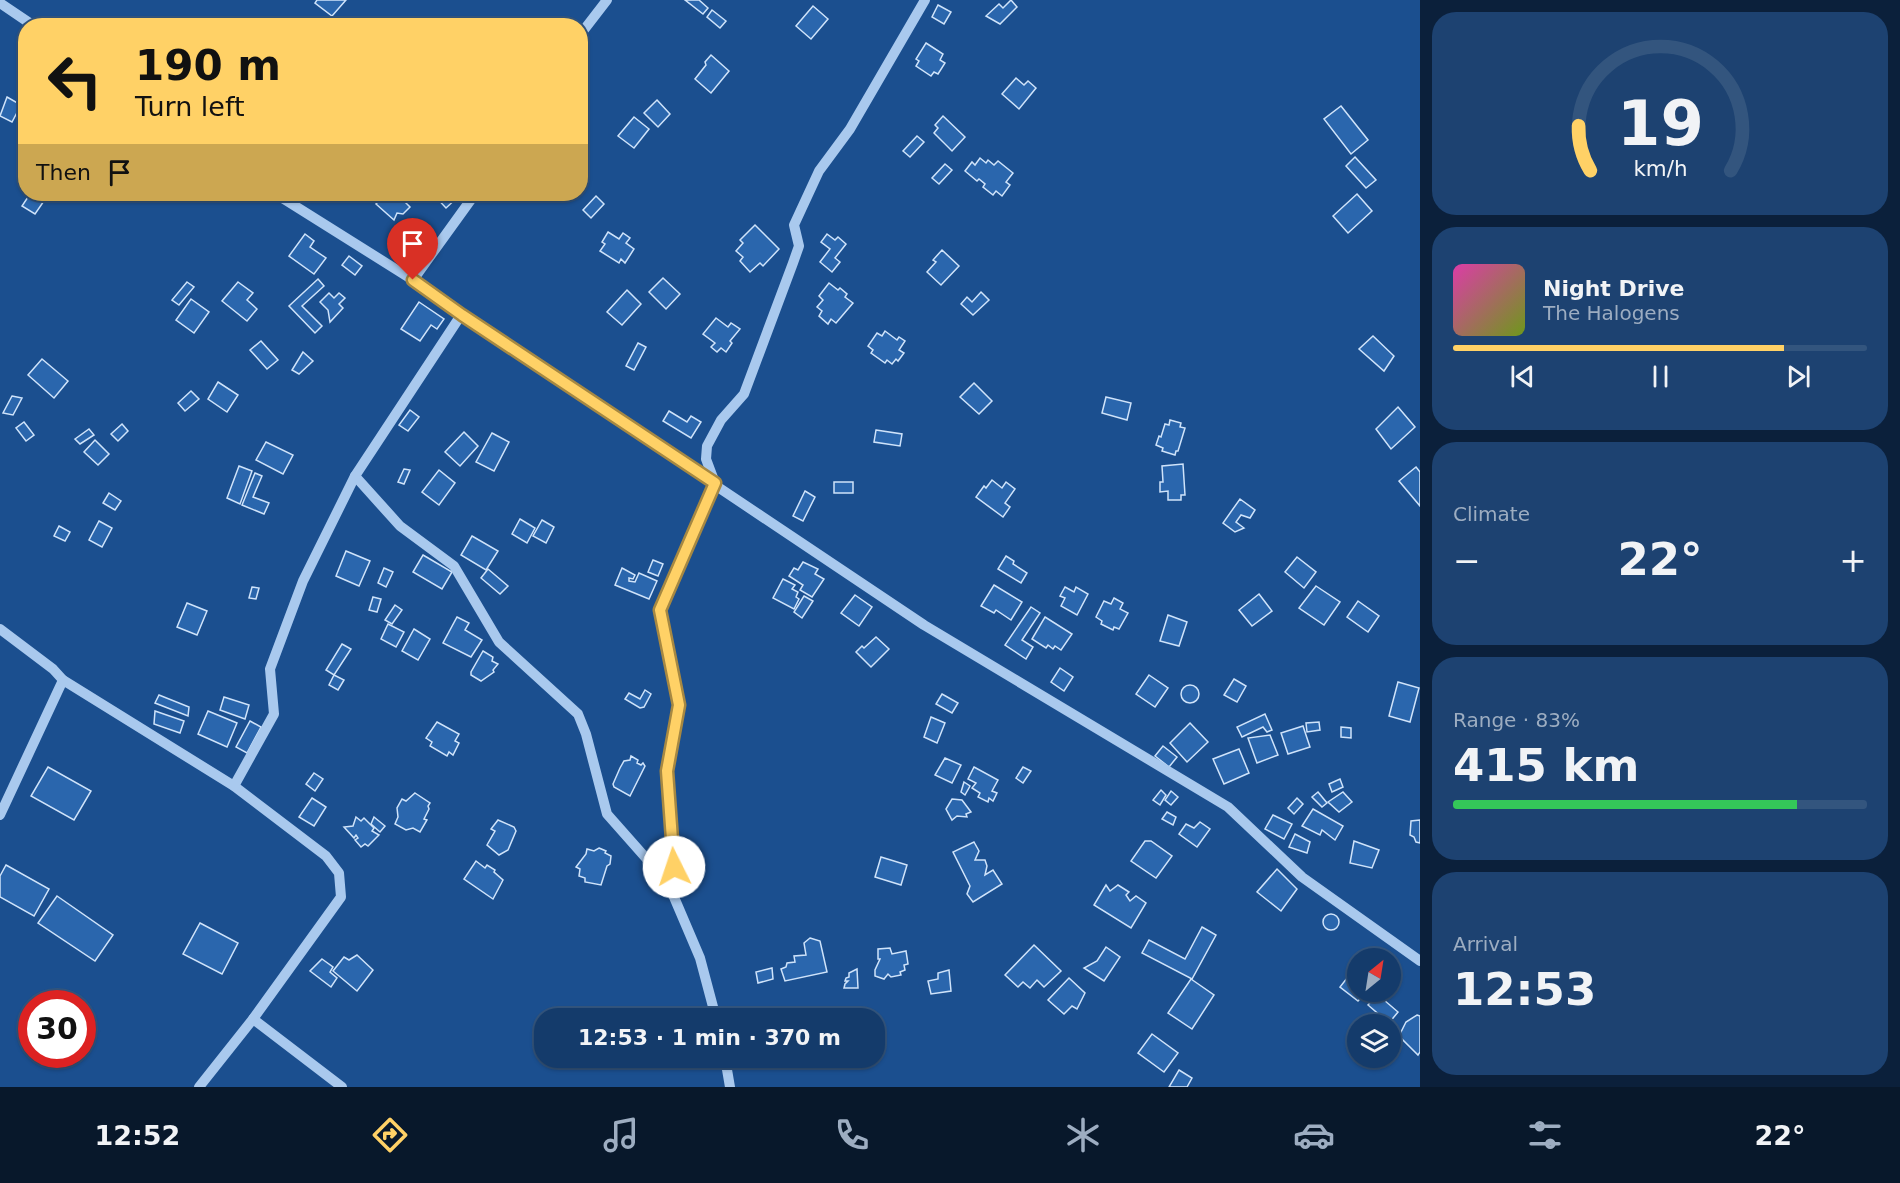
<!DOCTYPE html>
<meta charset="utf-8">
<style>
:root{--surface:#143b6b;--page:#1d4271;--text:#f1f3f6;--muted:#9dadc1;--line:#33557e;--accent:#ffd166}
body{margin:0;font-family:"DejaVu Sans",sans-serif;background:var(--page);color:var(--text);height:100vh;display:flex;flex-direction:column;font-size:22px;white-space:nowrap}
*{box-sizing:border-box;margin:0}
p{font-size:20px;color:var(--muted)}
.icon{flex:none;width:33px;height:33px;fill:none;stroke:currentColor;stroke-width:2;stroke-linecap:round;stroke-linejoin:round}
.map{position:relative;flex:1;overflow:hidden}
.sheet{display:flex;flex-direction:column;gap:12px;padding:12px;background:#0b203b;width:480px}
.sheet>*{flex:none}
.banner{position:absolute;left:18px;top:18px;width:570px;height:183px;border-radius:24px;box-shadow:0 2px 4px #0004,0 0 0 2px var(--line);background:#ffd166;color:#111;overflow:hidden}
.needle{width:39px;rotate:30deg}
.buttons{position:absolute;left:1347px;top:948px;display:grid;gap:12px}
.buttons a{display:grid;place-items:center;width:54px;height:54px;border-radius:50%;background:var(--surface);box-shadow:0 2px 4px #0004,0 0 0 2px var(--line);font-size:30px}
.speed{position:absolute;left:18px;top:990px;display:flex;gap:12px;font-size:30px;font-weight:700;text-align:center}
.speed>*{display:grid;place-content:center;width:78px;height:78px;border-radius:50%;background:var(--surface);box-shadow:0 2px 4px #0004,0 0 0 2px var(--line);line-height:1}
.speed .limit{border:9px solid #d22;background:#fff;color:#111}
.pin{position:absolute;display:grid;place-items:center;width:51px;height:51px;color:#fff;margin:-62px -26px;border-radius:50% 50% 50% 0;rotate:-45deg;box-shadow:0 0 6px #0007}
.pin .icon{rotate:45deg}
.me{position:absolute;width:66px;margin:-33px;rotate:356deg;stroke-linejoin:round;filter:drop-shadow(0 0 4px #0008)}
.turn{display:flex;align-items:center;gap:21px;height:126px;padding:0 18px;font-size:27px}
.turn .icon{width:78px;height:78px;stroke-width:2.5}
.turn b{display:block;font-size:42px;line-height:51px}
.then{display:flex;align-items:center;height:57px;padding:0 18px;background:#0003;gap:12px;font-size:22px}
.big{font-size:45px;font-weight:700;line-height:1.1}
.sheet .tile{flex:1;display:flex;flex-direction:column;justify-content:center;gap:9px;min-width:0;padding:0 21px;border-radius:24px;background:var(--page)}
.sheet .dial{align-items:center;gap:0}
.dial svg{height:156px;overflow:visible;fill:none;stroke:var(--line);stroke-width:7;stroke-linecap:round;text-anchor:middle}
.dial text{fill:var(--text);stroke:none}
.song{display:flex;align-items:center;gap:18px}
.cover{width:72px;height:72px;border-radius:9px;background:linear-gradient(135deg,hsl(320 70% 55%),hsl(80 70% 35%))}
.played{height:6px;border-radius:3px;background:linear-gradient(90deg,var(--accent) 80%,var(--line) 80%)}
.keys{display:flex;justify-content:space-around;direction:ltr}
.heat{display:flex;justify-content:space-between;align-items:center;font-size:33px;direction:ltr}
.charge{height:9px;border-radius:4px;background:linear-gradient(90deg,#34c759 83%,var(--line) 0)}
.trip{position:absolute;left:534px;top:1008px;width:351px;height:60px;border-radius:24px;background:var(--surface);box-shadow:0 2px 4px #0004,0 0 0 2px var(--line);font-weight:700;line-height:60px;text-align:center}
.menu{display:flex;height:96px;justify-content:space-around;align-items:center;background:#08182b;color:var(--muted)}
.menu .icon{width:42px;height:42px}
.menu .selected{color:var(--accent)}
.menu b{font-size:27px;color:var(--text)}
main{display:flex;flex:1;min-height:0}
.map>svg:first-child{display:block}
.building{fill:#2a66ad;stroke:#cfe3fa;stroke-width:1.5}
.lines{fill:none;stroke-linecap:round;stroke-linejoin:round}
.minor{stroke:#a9c9ee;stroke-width:10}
.route-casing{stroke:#a68842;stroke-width:15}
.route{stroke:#ffd166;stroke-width:10}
</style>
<main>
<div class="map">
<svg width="1420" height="1087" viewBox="0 0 1420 1087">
<rect width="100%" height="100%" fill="#1b4f8f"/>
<!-- building -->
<g class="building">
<path d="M317,0H346L332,16L315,3Z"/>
<path d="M685,0H699L708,8L703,14Z"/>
<path d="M1011,0L1017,7L1000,24L986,16L999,4L1003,8Z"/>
<path d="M938,5L951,12L944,24L932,17Z"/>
<path d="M813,6L828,19L811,39L796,26Z"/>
<path d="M712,10L726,21L720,28L707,17Z"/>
<path d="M926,43L943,54L940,60L945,63L938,74L934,72L931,76L916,66L919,61L916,59Z"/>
<path d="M711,55L729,71L711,93L695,79L706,65L705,62Z"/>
<path d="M1016,78L1024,85L1028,81L1036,88L1019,109L1002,94Z"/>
<path d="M7,97L21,105L12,122L0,116Z"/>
<path d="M657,100L670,114L658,127L644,113Z"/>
<path d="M1341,106L1368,140L1351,154L1324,119Z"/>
<path d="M943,116L965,137L952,151L934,133L938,128L935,125Z"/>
<path d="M634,117L649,129L634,148L618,136Z"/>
<path d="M917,136L924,142L910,157L903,151Z"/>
<path d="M1355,157L1376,180L1366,188L1346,166Z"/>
<path d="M980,158L986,163L988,160L994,165L998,161L1013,173L1006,182L1010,185L1002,196L996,191L993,195L983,187L985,184L979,179L977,181L965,171L972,162L975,165Z"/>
<path d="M945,164L952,170L939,184L932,178Z"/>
<path d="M30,194H39L46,198L35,214L22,206Z"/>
<path d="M385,194H418L417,197L409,198L405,202L410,207L403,214L397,213L394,220L376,204Z"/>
<path d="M433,194H458L460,195L446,208Z"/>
<path d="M528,194H544L538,202Z"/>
<path d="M1357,194L1372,211L1348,233L1333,216Z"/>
<path d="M596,196L604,204L591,218L583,210Z"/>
<path d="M755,225L779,249L763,266L760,263L750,272L740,261L743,257L736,251L743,243L740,240Z"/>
<path d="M608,232L619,239L623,233L630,238L626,243L634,249L625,263L621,259L619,263L600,251L605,244L602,242Z"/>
<path d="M305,234L314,241L310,247L326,258L314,274L289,256Z"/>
<path d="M827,234L835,240L838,237L846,244L835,258L840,262L832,272L820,262L830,249L821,242Z"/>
<path d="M942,250L959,266L941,285L927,272L936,262L933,260Z"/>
<path d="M349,256L362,266L355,275L342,265Z"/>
<path d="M663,278L680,294L666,309L649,292Z"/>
<path d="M318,279L324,286L302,306L322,326L315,333L289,306Z"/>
<path d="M187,282L194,287L179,305L172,300Z"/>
<path d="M238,282L253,293L247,300L257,309L247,321L222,301Z"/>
<path d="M829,283L838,290L840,288L847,294L845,297L853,303L836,323L831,319L828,324L819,316L822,311L817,307L823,300L819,296Z"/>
<path d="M627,290L641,304L622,325L607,312Z"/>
<path d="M981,292L989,300L973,315L961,304L967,297L972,302Z"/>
<path d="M329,293L334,298L339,293L345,298L339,304L343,308L330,322L328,310L320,302Z"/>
<path d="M191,299L209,312L194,333L176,320Z"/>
<path d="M419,302L444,319L437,329L431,325L420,341L401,329Z"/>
<path d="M716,318L728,327L731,323L740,329L730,341L732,343L726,352L721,348L717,352L711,347L715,343L703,334Z"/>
<path d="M885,331L897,340L899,337L905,341L899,350L904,353L898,361L896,359L892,364L887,360L885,363L871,353L873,350L868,346L877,333L882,336Z"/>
<path d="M1373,336L1394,356L1384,371L1359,349Z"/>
<path d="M261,341L278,360L267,369L250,350Z"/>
<path d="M638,343L646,347L634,370L626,366Z"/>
<path d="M303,352L313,361L299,374L292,370Z"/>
<path d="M42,359L68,381L54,398L28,375Z"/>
<path d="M218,382L238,395L227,412L208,399Z"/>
<path d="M974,383L992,401L979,414L960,397Z"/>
<path d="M191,391L199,399L185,411L178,403Z"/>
<path d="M12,396L22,398L13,415L3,413Z"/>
<path d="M1106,397L1131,403L1127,420L1102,413Z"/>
<path d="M1398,407L1415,427L1391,449L1376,429Z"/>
<path d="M410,410L419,417L408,431L399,425Z"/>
<path d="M669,411L687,422L691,416L701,422L691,438L663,421Z"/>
<path d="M1170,420L1181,423L1180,427L1185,428L1178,451H1176L1175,455L1162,451L1163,448L1156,445L1159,436L1161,437L1165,424L1169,425Z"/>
<path d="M24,422L34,435L26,441L16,428Z"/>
<path d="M122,424L128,431L118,441L111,434Z"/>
<path d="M89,429L94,435L80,444L75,439Z"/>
<path d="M876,430L902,434L900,446L874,442Z"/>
<path d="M464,432L478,446L460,466L445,452Z"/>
<path d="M492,433L509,442L494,471L476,462Z"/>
<path d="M95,440L109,454L98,465L84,452Z"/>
<path d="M266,442L293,455L283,474L256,460Z"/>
<path d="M1183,464L1185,495H1181V500H1168V491L1160,492V482H1163L1162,466Z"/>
<path d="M239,466L252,471L240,504L227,498Z"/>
<path d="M1416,467L1420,472V506L1399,481Z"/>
<path d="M404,469L410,470L404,484L398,482Z"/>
<path d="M439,470L455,483L439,505L422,492Z"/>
<path d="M255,473L262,476L253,497L269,503L264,514L242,505Z"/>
<path d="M992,480L1002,488L1006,482L1015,489L1005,503L1010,507L1003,517L976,497L984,486L986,488Z"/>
<rect x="834" y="482" width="19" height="11"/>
<path d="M805,491L815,497L803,521L793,516Z"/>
<path d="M109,493L121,501L115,510L103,503Z"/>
<path d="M1240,499L1255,510L1250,518L1241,515L1236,522L1244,528L1235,532L1223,523Z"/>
<path d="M520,519L535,528L527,543L512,534Z"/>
<path d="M542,520L554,527L546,543L533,536Z"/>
<path d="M99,521L112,528L102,547L89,540Z"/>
<path d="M59,526L70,532L65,541L54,536Z"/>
<path d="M472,536L498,551L486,570L461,555Z"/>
<path d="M346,551L370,561L359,586L336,576Z"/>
<path d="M423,555L452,572L442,589L413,572Z"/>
<path d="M1006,556L1014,561L1013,564L1027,573L1021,583L998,569Z"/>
<path d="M1297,557L1316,572L1304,588L1285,572Z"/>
<path d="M653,560L663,564L658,576L648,572Z"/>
<path d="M803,562L818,569L815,574L824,579L812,597L800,590L803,585L789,576L794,568L798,570Z"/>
<path d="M384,568L393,572L386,587L378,583Z"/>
<path d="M622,568L635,575L633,579L629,578V581L635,582L639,573L657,581L649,599L615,585Z"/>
<path d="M488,569L508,586L500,594L481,578Z"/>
<path d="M783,579L795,585L792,589L798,592L796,597L799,599L794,609L773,598Z"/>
<path d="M994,585L1022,602L1011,620L996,610L994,613L981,606Z"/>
<path d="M1316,586L1340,602L1324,625L1299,608Z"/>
<path d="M252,587L259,588L256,599L249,598Z"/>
<path d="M1065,587L1074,592L1076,587L1088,594L1077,615L1061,606L1065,598L1060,596Z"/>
<path d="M1259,594L1272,611L1252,626L1239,610Z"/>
<path d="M855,595L872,607L859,626L841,613Z"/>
<path d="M804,596L813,601L802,618L794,612Z"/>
<path d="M373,597L381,599L377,612L369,610Z"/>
<path d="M1114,598L1123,603L1120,609L1128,613L1119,629L1114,627L1113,630L1101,624L1102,621L1096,617L1104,601L1111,604Z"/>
<path d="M1358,601L1379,616L1368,632L1347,617Z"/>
<path d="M187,603L207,611L197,635L177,627Z"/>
<path d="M395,605L402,610L392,624L385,620Z"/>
<path d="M1031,607L1040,613L1022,640L1033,647L1026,659L1005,645Z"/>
<path d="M1168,615L1187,622L1179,646L1160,641Z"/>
<path d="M457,617L469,623L465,630L482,640L471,657L443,643Z"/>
<path d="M1045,617L1072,634L1061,650L1055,646L1053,649L1048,645L1046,648L1032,639Z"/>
<path d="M388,624L404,632L396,647L381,639Z"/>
<path d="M414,629L430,639L418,660L402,651Z"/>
<path d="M876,637L889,649L871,667L856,652L862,646L864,648Z"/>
<path d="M342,644L351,649L334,675L326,670Z"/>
<path d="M483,651L493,657L492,661L498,664L493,670L494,672L481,681L471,675V672Z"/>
<path d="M1060,668L1073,677L1064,691L1051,682Z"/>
<path d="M334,675L344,680L338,690L329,685Z"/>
<path d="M1149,675L1168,688L1155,707L1136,694Z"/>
<path d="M1234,679L1246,686L1237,702L1224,695Z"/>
<path d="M1398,682L1419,688L1410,722L1389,716Z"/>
<circle cx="1190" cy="694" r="9"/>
<path d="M645,690L651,694L644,707L640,708L625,699L629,693L640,699Z"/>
<path d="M942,694L958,703L952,713L936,704Z"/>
<path d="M159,695L189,707L188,716L155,703Z"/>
<path d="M224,697L249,705L245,719L220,710Z"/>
<path d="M155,711L184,721L180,733L154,724Z"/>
<path d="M208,711L237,723L227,747L198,734Z"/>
<path d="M1265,714L1272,730L1267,732L1263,727L1242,737L1237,727Z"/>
<path d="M931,717L945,723L937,743L924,737Z"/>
<path d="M250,721L261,727L247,753L236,747Z"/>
<path d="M437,722L459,734L455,741L459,743L453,755L449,752L447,756L430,746L432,742L426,738Z"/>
<path d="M1319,722L1320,730L1307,732L1306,723Z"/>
<path d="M1190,723L1208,742L1187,762L1170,743Z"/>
<path d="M1303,726L1310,747L1288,754L1281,733Z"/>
<path d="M1341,727L1351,728V738L1341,737Z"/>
<path d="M1270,735L1278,755L1257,763L1248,738Z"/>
<path d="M1163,746L1177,757L1169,767L1155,756Z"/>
<path d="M1239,749L1249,773L1224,784L1213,759Z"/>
<path d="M631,756L638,760L637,763L641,765L643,763L645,766L630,796L614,787L613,784L620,768L624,761L630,760Z"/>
<path d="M945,758L961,765L952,783L935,775Z"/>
<path d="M48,767L91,791L74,820L31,796Z"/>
<path d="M974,767L998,780L992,791L997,793L993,801L989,798L988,802L978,797L980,793L972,788L976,783L968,779Z"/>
<path d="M1023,767L1031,771L1023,783L1016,778Z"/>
<path d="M314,773L323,779L315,791L306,784Z"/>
<path d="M1340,779L1343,787L1332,792L1329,784Z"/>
<path d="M964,782L970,786L965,795L961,792Z"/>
<path d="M1161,790L1166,795L1160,805L1153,800Z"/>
<path d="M1171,791L1178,797L1171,805L1165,800Z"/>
<path d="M1318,792L1327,803L1322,807L1312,797Z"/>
<path d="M1343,792L1352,802L1339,812L1328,802Z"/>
<path d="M415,793L430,803L428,806L429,809L424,819L427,820L420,832L413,828L406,830L395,824L398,817L397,808L402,799L406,801Z"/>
<path d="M312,798L326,807L314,826L299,817Z"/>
<path d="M1297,798L1303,804L1294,814L1288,808Z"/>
<path d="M952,799L962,800L971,812L966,814L967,817L957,816L952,820L946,809Z"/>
<path d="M1313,809L1343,826L1335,840L1322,830L1320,835L1302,826Z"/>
<path d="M1167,812L1176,817L1173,825L1162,819Z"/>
<path d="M1273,815L1292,824L1284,839L1265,829Z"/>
<path d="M356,817L361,821L364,818L374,828L372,831L379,835L368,846L365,844L361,847L355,840L358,838L356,835L354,838L344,827L353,826Z"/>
<path d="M374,817L385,826L380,832L371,824Z"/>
<path d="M498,820L514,827L516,831L508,850L499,855L487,845L495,831L491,829Z"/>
<path d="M1420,820V843L1416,842L1414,837L1410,835L1411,821Z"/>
<path d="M1200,822L1210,829L1197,847L1179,834L1186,824L1194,828Z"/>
<path d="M1295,834L1310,842L1307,853L1289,847Z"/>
<path d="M1145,841H1151L1172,856L1156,878L1131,861Z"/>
<path d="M1354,841L1379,850L1372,868L1350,863Z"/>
<path d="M974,842L979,851L975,860H985L987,866L985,875L993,870L1002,884L973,902L967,894L970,886L953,852Z"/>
<path d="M599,848L606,851L605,853L611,856L610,864L607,866L601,885L585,882V878L579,876L580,869L576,867L586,854L587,849L594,851Z"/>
<path d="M881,857L907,865L901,885L875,877Z"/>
<path d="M476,861L485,868L487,865L495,870L494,872L503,880L493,899L464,879Z"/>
<path d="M6,865L49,889L34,916L0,897V876Z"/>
<path d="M1277,869L1297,889L1281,911L1257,892Z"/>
<path d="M1106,885L1110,891L1118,885L1129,892L1126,895L1130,901L1136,896L1146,903L1131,928L1094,905Z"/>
<path d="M57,896L113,935L95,961L38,923Z"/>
<circle cx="1331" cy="922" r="8"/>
<path d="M200,923L238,943L222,974L183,954Z"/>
<path d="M1202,927L1216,935L1192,979L1142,953L1149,940L1185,959Z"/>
<path d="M810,938L820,941L827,972L785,981L781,969L786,967L787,963L795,962L794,956L806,955L804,943Z"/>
<path d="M1034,945L1061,971L1044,987L1037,980L1030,988L1023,982L1018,987L1005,975Z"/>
<path d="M1106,947L1120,957L1104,981L1084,968L1097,961Z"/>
<path d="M890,948L892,954L906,951L908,964L904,965L905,970L900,972L901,975L891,977L888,974L884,979L875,976V970L880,959H878V949Z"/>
<path d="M357,955L373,970L357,991L333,971L344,957L349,960Z"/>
<path d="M322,959L333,967L330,972L337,978L331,987L310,971Z"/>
<path d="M1358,964V992H1366L1358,1001L1340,987Z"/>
<path d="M772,968L773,979L758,983L756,972Z"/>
<path d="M857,969L858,988H844L845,984L848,981H845L846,978L849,977V973Z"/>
<path d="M949,970L951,991L931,994L928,981L938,979V973Z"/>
<path d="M1069,978L1085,993L1077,1009L1072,1006L1064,1014L1048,1000Z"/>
<path d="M1191,979L1214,995L1192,1029L1168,1013Z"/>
<path d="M1377,994L1398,1012L1389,1023L1368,1005Z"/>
<path d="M1417,1015L1420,1016V1052L1418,1055L1399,1036L1406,1022Z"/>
<path d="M1362,1019L1372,1024H1358V1046L1347,1036Z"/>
<path d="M1152,1034L1178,1053L1164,1072L1138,1053Z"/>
<path d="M1179,1070L1192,1078L1187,1087H1169Z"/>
</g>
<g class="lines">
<!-- minor -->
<g class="minor">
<path d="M0,3L34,26"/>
<path d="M580,35L607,0"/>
<path d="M276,194L413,280L461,315L924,625L1228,807L1302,877L1420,961"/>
<path d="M413,280L475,194"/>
<path d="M461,315L355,476L400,526L454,566L499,642L578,714L586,734L607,814L668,883L700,958L716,1018"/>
<path d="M0,629L53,669L63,680L234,786L326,856L339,873L341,897L253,1019L199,1087"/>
<path d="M234,786L274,714L270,669L303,581L355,476"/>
<path d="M0,815L63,680"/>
<path d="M668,883L674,867L667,771L679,705L660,610L715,483L706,459L707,446L721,420L744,394L793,263L799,246L794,225L819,171L850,129L925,0"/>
<path d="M253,1019L342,1087"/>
<path d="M725,1058L730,1087"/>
</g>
</g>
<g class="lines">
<!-- route casing -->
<g class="route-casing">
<path id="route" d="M413,280L462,315L715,483L660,610L679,705L667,771L674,867"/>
</g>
<!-- route -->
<use href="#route" class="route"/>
</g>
</svg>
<div class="buttons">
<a><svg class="needle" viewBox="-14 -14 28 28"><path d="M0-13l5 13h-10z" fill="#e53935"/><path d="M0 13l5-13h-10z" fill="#9dadc1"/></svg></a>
<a><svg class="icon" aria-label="layers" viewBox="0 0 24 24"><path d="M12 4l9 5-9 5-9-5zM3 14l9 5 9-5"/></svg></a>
</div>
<div class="speed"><div class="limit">30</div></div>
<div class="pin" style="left:413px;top:280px;background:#d93025"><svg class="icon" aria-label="arrive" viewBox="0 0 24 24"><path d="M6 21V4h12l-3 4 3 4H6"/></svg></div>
<svg class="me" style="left:674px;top:867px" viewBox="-20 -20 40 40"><circle r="19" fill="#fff"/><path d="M0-13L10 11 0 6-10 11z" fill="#ffd166"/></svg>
<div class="trip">12:53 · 1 min · 370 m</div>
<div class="banner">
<div class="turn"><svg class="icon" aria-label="left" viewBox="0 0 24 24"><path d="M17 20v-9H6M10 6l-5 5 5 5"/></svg><div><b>190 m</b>Turn left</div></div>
<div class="then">Then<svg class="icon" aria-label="arrive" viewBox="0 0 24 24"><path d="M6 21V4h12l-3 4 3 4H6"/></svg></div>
</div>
</div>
<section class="sheet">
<div class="tile dial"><svg viewBox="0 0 100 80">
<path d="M14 69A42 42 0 1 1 86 69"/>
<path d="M14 69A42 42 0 0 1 8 46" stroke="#ffd166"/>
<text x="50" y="56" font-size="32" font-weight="700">19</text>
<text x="50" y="72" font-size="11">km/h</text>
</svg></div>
<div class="tile">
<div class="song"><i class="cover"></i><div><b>Night Drive</b><p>The Halogens</p></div></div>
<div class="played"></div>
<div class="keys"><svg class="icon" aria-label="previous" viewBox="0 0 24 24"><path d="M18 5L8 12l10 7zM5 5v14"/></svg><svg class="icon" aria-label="pause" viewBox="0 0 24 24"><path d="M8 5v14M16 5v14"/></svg><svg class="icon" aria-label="next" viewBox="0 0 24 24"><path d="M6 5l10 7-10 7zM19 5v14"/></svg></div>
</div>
<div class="tile"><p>Climate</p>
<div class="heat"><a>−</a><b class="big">22°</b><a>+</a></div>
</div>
<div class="tile"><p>Range · 83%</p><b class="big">415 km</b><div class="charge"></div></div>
<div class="tile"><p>Arrival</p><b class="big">12:53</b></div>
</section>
</main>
<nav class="menu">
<b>12:52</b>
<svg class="icon selected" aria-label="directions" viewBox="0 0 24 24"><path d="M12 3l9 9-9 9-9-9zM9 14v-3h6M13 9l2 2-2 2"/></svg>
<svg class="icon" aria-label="music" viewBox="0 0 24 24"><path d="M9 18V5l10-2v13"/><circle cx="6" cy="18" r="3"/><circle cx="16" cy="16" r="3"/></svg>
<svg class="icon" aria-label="phone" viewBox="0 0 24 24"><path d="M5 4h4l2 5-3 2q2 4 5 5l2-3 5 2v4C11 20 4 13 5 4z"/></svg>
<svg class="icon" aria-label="climate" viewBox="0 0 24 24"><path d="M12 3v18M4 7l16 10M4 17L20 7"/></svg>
<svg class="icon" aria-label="car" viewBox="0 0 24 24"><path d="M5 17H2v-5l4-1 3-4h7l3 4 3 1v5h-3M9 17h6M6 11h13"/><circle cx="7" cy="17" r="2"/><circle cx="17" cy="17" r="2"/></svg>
<svg class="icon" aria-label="filters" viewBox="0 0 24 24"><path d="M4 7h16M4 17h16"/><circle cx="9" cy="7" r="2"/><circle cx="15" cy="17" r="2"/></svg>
<b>22°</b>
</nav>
